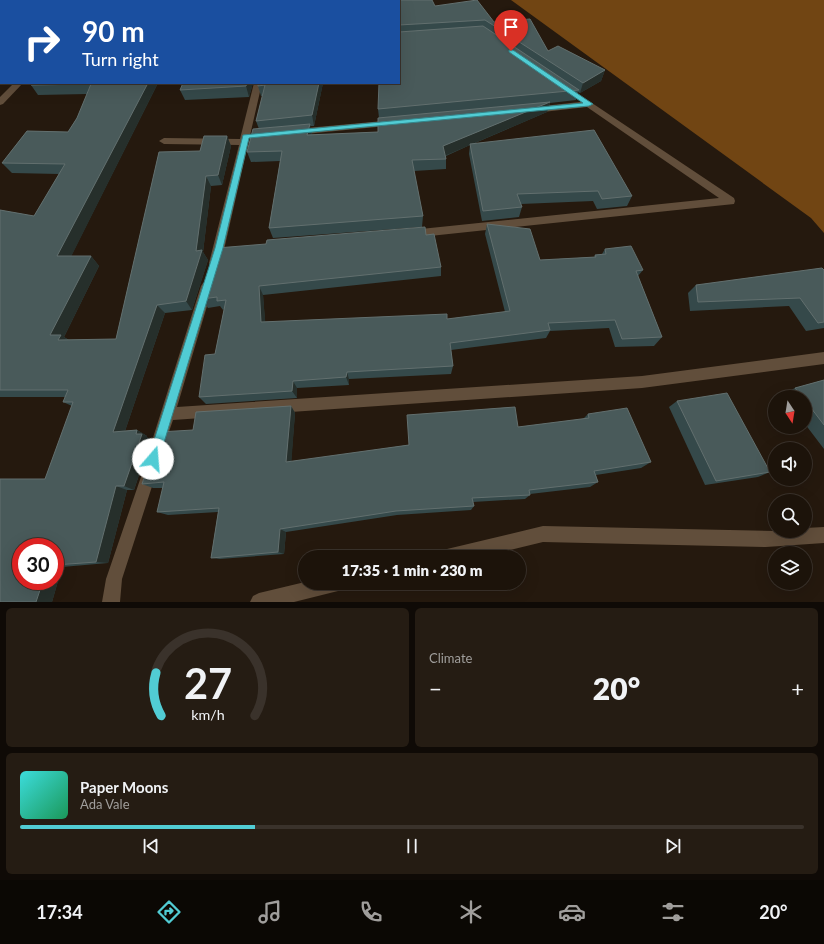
<!DOCTYPE html>
<meta charset="utf-8">
<style>
:root{--surface:#1c130a;--page:#251c13;--text:#f1f3f6;--muted:#a09e9c;--line:#3a322b;--accent:#51ccd4}
body{margin:0;font-family:Lato,sans-serif;background:var(--page);color:var(--text);height:100vh;display:flex;flex-direction:column;font-size:15px;white-space:nowrap}
*{box-sizing:border-box;margin:0}
p{font-size:13px;color:var(--muted)}
.icon{flex:none;width:22px;height:22px;fill:none;stroke:currentColor;stroke-width:2;stroke-linecap:round;stroke-linejoin:round}
.map{position:relative;height:602px;overflow:hidden}
.drawer{display:flex;flex-direction:column;gap:6px;padding:6px;background:#0f0a06;flex:1}
.drawer>*{flex:none}
.top-card{position:absolute;left:0px;top:0px;width:400px;height:84px;box-shadow:0 4px 16px #0002,0 0 0 1px var(--line);background:#1a4fa0;color:#fff;overflow:hidden}
.needle{width:26px;rotate:168deg}
.controls{position:absolute;left:768px;top:390px;display:grid;gap:8px}
.controls a{display:grid;place-items:center;width:44px;height:44px;border-radius:50%;background:var(--surface);box-shadow:0 4px 16px #0002,0 0 0 1px var(--line);font-size:20px}
.speed{position:absolute;left:12px;top:538px;display:flex;gap:8px;font-size:20px;font-weight:700;text-align:center}
.speed>*{display:grid;place-content:center;width:52px;height:52px;border-radius:50%;background:var(--surface);box-shadow:0 4px 16px #0002,0 0 0 1px var(--line);line-height:1}
.speed .limit{border:6px solid #d22;background:#fff;color:#111}
.pin{position:absolute;display:grid;place-items:center;width:34px;height:34px;color:#fff;margin:-41px -17px;border-radius:50% 50% 50% 0;rotate:-45deg;box-shadow:0 0 4px #0007}
.pin .icon{rotate:45deg}
.me{position:absolute;width:44px;margin:-22px;rotate:18deg;stroke-linejoin:round;filter:drop-shadow(0 0 3px #0008)}
.turn{display:flex;align-items:center;gap:14px;height:84px;padding:0 16px;font-size:18px}
.turn .icon{width:52px;height:52px;stroke-width:2.5}
.turn b{display:block;font-size:28px;line-height:34px}
.big{font-size:30px;font-weight:800;line-height:1.1}
.drawer .widget{flex:1;display:flex;flex-direction:column;justify-content:center;gap:6px;min-width:0;padding:0 14px;border-radius:6px;background:var(--page)}
.drawer .dial{align-items:center;gap:0}
.dial svg{height:104px;overflow:visible;fill:none;stroke:var(--line);stroke-width:7;stroke-linecap:round;text-anchor:middle}
.dial text{fill:var(--text);stroke:none}
.song{display:flex;align-items:center;gap:12px}
.cover{width:48px;height:48px;border-radius:6px;background:linear-gradient(135deg,hsl(180 70% 55%),hsl(150 70% 35%))}
.played{height:4px;border-radius:2px;background:linear-gradient(90deg,var(--accent) 30%,var(--line) 30%)}
.keys{display:flex;justify-content:space-around;direction:ltr}
.heat{display:flex;justify-content:space-between;align-items:center;font-size:22px;direction:ltr}
.drawer .tiles{flex:1;display:grid;gap:6px;grid-template-columns:1fr 1fr}
.widget:last-child{grid-column:span 2}
.trip{position:absolute;left:298px;top:550px;width:228px;height:40px;border-radius:20px;background:var(--surface);box-shadow:0 4px 16px #0002,0 0 0 1px var(--line);font-weight:800;line-height:40px;text-align:center}
.dock{display:flex;height:64px;justify-content:space-around;align-items:center;background:#0b0804;color:var(--muted)}
.dock .icon{width:28px;height:28px}
.dock .on{color:var(--accent)}
.dock b{font-size:18px;color:var(--text)}
.map>svg:first-child{display:block}
.water{fill:#714513}
.lines{fill:none;stroke-linecap:round;stroke-linejoin:round}
.minor{fill:#614e3b;fill-rule:evenodd}
.wall{fill:#35494a;fill-rule:evenodd}
.shaded-wall{fill:#262f2b}
.building{fill:#495a5a;stroke:#626f6e}
.route{fill:#51ccd4;stroke:#35858a}
</style>
<div class="map">
<svg width="824" height="602" viewBox="0 0 824 602">
<rect width="100%" height="100%" fill="#25190e"/>
<!-- water -->
<path class="water" d="M511,0H824V233L811,218Z"/>
<g class="lines">
<!-- minor -->
<g class="minor">
<rect x="0" y="61" width="1" height="4"/>
<path d="M14,83H23L3,104L0,105V97Z"/>
<path d="M254,83H262L221,263L219,266H211L209,263L239,145L164,144L159,141L164,138L240,139Z"/>
<path d="M589,101L734,198L735,201L734,204L411,238L407,237L406,234L407,231L411,230L719,198L587,107L534,113L530,110L534,107Z"/>
<path d="M394,120L398,123L397,125L295,135L290,132L295,129Z"/>
<path d="M207,281L211,283L213,286L177,407L642,376L824,352V364L642,388L173,420L162,452L157,454L152,452L150,447L201,286L203,283Z"/>
<path d="M150,464L155,466L157,471L122,579L120,602H102L106,579L143,471L145,466Z"/>
<path d="M543,526L775,531H805V528L824,527V543L766,547L543,542L481,557H439L441,551L447,549Z"/>
<path d="M305,582L346,583L344,589L338,591L294,602H250L253,596L259,593Z"/>
</g>
</g>
<!-- wall -->
<g class="wall">
<path d="M399,1L435,6L494,22L548,51L605,70L601,81L580,93L578,92L576,100L550,103L547,112L475,143L632,196L627,206L597,209L593,201L521,204L522,207L519,217L482,221L469,154L470,145L446,156V169L414,171L423,216L422,227L273,238L269,228L280,161L251,162L247,152L259,129L256,121L263,96H261L258,86V83H323L314,126H310L312,135L378,132L379,118L378,109L399,83Z"/>
<path d="M32,83H158L71,256H91L99,266L64,337L69,340L116,339L159,152L200,151L204,136H227L231,146L222,185L211,186L203,252L208,260L192,310L165,313L125,431L137,430L147,436L146,437L151,439L134,490H127L108,563L62,567L52,602H0V479H45L72,406L63,402L65,397H0V210L34,216L59,174L12,173L2,163L27,131L68,132L77,118L87,94L38,95L31,85ZM21,547H55V581H21Z"/>
<path d="M183,83H253L249,97L185,100L180,90Z"/>
<path d="M487,224L540,260L594,257L595,255L602,254L605,249L643,270L638,276L662,337L654,346L615,347L609,328L550,331L546,338L451,350L453,366L451,374L349,379V385L297,388V398L206,404L199,397L215,354L224,309L223,310L220,306L208,308L202,299L426,235L441,267V276L263,295L265,322L447,319L505,312L485,234Z"/>
<path d="M824,270V328L806,331L789,306L690,311L688,293L696,285Z"/>
<path d="M824,380V449L805,424V397H785L783,394L795,388Z"/>
<path d="M677,401L770,472L758,477L705,485L669,407Z"/>
<path d="M291,406L295,413L291,462L408,445L518,427L583,419L588,414L651,462L641,468L596,475L598,482L590,487L530,494V495L525,499L473,502L474,506L471,510L397,515L286,532L284,554L220,559L211,558L218,512L168,515L157,512L163,488H153L142,484L193,430Z"/>
</g>
<!-- shaded-wall -->
<g class="shaded-wall">
<path d="M51,0H60L59,1H50Z"/>
<path d="M1,31V46L0,47V32Z"/>
<path d="M605,70L601,81L580,93L583,83Z"/>
<path d="M148,83H158L67,265L57,256Z"/>
<path d="M247,83H253L249,97L246,86Z"/>
<path d="M319,83H323L314,126L312,115Z"/>
<path d="M550,102L547,112L470,145V144V145L442,157L443,146Z"/>
<path d="M310,124L312,135L310,146L307,135Z"/>
<path d="M227,136L231,146L222,185L218,175Z"/>
<path d="M206,176L211,186L203,252L208,260L192,310L186,301L196,251Z"/>
<path d="M91,256L99,266L64,337L72,343L69,348L50,335Z"/>
<path d="M259,286L263,295L266,330L261,322Z"/>
<path d="M157,305L165,313L123,437L113,432Z"/>
<path d="M347,372L349,379V385L346,377Z"/>
<path d="M293,381L297,388V398L292,391Z"/>
<path d="M291,406L295,413L291,468L286,462Z"/>
<path d="M137,430L147,436L146,437L151,439L134,490L124,486Z"/>
<path d="M116,486L127,490L108,563L96,562Z"/>
<path d="M280,529L286,532L284,554L278,552Z"/>
<path d="M55,567H62L52,602H36L43,581H55Z"/>
</g>
<!-- building -->
<g class="building">
<path d="M0,0H51L50,1H1V31L0,32Z"/>
<path d="M103,0H432L435,6L477,0L494,22L530,19L548,51L558,46L605,70L583,83L485,20L399,25V1H102Z"/>
<path d="M483,26L579,90L378,109L379,83H399V32Z"/>
<path d="M32,83H148L57,256H91L50,335H61L58,340L116,339L159,152L200,151L204,136H227L218,175L206,176L196,251L202,250L186,301L157,305L113,432L137,430L136,434H142L124,486H116L96,562L55,565V547H21V581H43L36,602H0V479H45L73,402H63L68,390H0V210L34,216L65,164L2,163L27,131L68,132L77,118L91,84L31,85Z"/>
<path d="M183,83H247L246,86L180,90Z"/>
<path d="M258,83H319L312,115L256,121L265,85L258,86Z"/>
<path d="M550,102L443,146L446,159L412,160L423,216L269,228L282,151L247,152L253,129L310,124L307,135L378,132V118Z"/>
<path d="M594,130L632,196L602,199L598,191L517,194L522,207L483,211L470,144Z"/>
<path d="M487,224L530,229L540,260L596,257L595,255L606,254L605,249L631,246L643,270L636,271L662,337L622,339L615,320L548,323L550,330L450,343L453,366L347,372L346,377L293,381L292,391L199,397L205,355L215,354L226,300L217,301V297L202,299L217,248L266,244L267,240L425,227L426,235L434,234L441,267L259,286L261,322L447,314V319L510,311Z"/>
<path d="M822,268L824,270V322L818,323L800,298L698,302L696,285Z"/>
<path d="M824,380V425L805,400V397H802L795,388Z"/>
<path d="M727,393L770,472L716,481L677,401Z"/>
<path d="M291,406L286,462L409,445L407,415L515,407L518,427L589,418L588,414L627,408L651,462L594,471L598,482L529,490L530,495L472,498L474,506L396,511L280,529L278,552L211,558L219,508L157,512L164,482L142,484L159,432L193,430L196,412Z"/>
</g>
<!-- route -->
<path class="route" d="M509,50H513L593,104L589,106L249,138L223,248L159,459L157,463L153,465L149,463L148,459L215,248L243,135L583,103L509,52Z"/>
</svg>
<div class="controls">
<a><svg class="needle" viewBox="-14 -14 28 28"><path d="M0-13l5 13h-10z" fill="#e53935"/><path d="M0 13l5-13h-10z" fill="#a09e9c"/></svg></a>
<a><svg class="icon" aria-label="sound" viewBox="0 0 24 24"><path d="M4 9h4l5-4v14l-5-4H4zM17 9q2 3 0 6"/></svg></a>
<a><svg class="icon" aria-label="search" viewBox="0 0 24 24"><circle cx="10" cy="10" r="6"/><path d="M15 15l6 6"/></svg></a>
<a><svg class="icon" aria-label="layers" viewBox="0 0 24 24"><path d="M12 4l9 5-9 5-9-5zM3 14l9 5 9-5"/></svg></a>
</div>
<div class="speed"><div class="limit">30</div></div>
<div class="pin" style="left:511px;top:51px;background:#d93025"><svg class="icon" aria-label="arrive" viewBox="0 0 24 24"><path d="M6 21V4h12l-3 4 3 4H6"/></svg></div>
<svg class="me" style="left:153px;top:459px" viewBox="-20 -20 40 40"><circle r="19" fill="#fff"/><path d="M0-13L10 11 0 6-10 11z" fill="#51ccd4"/></svg>
<div class="trip">17:35 · 1 min · 230 m</div>
<div class="top-card">
<div class="turn"><svg class="icon" aria-label="right" viewBox="0 0 24 24"><path d="M7 20v-9h11M14 6l5 5-5 5"/></svg><div><b>90 m</b>Turn right</div></div>
</div>
</div>
<section class="drawer">
<div class="tiles">
<div class="widget dial"><svg viewBox="0 0 100 80">
<path d="M14 69A42 42 0 1 1 86 69"/>
<path d="M14 69A42 42 0 0 1 10 36" stroke="#51ccd4"/>
<text x="50" y="56" font-size="32" font-weight="700">27</text>
<text x="50" y="72" font-size="11">km/h</text>
</svg></div>
<div class="widget"><p>Climate</p>
<div class="heat"><a>−</a><b class="big">20°</b><a>+</a></div>
</div>
<div class="widget">
<div class="song"><i class="cover"></i><div><b>Paper Moons</b><p>Ada Vale</p></div></div>
<div class="played"></div>
<div class="keys"><svg class="icon" aria-label="previous" viewBox="0 0 24 24"><path d="M18 5L8 12l10 7zM5 5v14"/></svg><svg class="icon" aria-label="pause" viewBox="0 0 24 24"><path d="M8 5v14M16 5v14"/></svg><svg class="icon" aria-label="next" viewBox="0 0 24 24"><path d="M6 5l10 7-10 7zM19 5v14"/></svg></div>
</div>
</div>
</section>
<nav class="dock">
<b>17:34</b>
<svg class="icon on" aria-label="directions" viewBox="0 0 24 24"><path d="M12 3l9 9-9 9-9-9zM9 14v-3h6M13 9l2 2-2 2"/></svg>
<svg class="icon" aria-label="music" viewBox="0 0 24 24"><path d="M9 18V5l10-2v13"/><circle cx="6" cy="18" r="3"/><circle cx="16" cy="16" r="3"/></svg>
<svg class="icon" aria-label="phone" viewBox="0 0 24 24"><path d="M5 4h4l2 5-3 2q2 4 5 5l2-3 5 2v4C11 20 4 13 5 4z"/></svg>
<svg class="icon" aria-label="climate" viewBox="0 0 24 24"><path d="M12 3v18M4 7l16 10M4 17L20 7"/></svg>
<svg class="icon" aria-label="car" viewBox="0 0 24 24"><path d="M5 17H2v-5l4-1 3-4h7l3 4 3 1v5h-3M9 17h6M6 11h13"/><circle cx="7" cy="17" r="2"/><circle cx="17" cy="17" r="2"/></svg>
<svg class="icon" aria-label="filters" viewBox="0 0 24 24"><path d="M4 7h16M4 17h16"/><circle cx="9" cy="7" r="2"/><circle cx="15" cy="17" r="2"/></svg>
<b>20°</b>
</nav>
